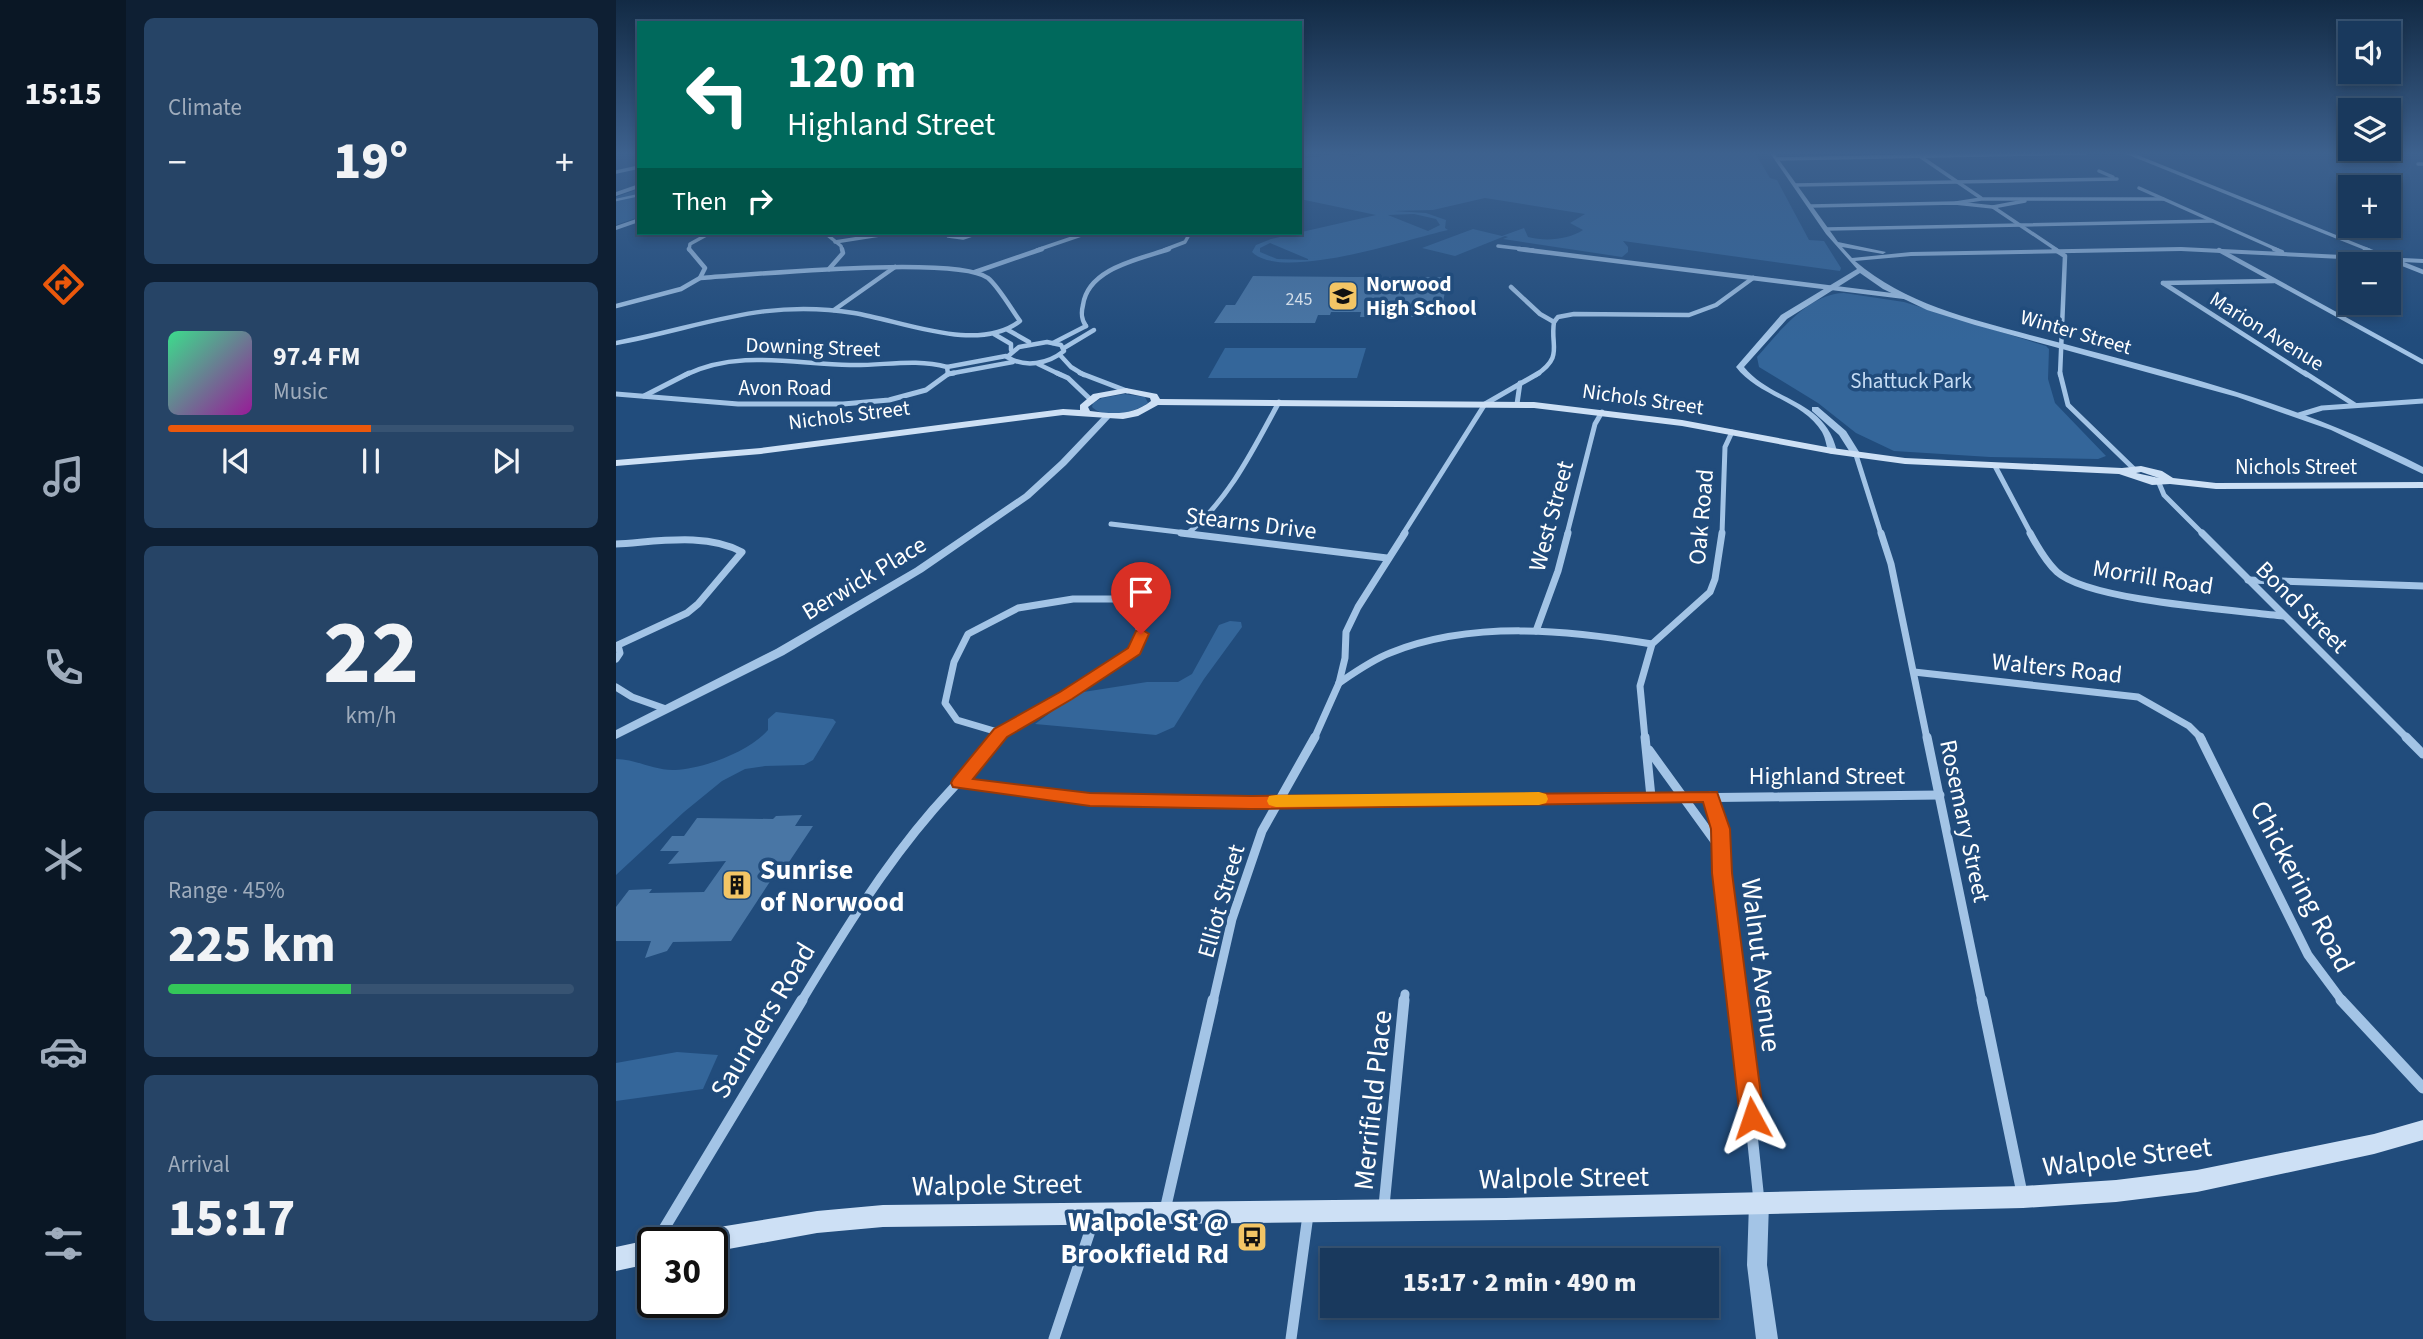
<!DOCTYPE html>
<meta charset="utf-8">
<style>
:root{--surface:#19395d;--page:#264466;--text:#f1f3f6;--muted:#9facbc;--line:#375372;--accent:#ea580c}
body{margin:0;font-family:"Source Sans 3",sans-serif;background:var(--page);color:var(--text);height:100vh;display:flex;flex-direction:column;font-size:26px;white-space:nowrap}
*{box-sizing:border-box;margin:0}
p{font-size:23px;color:var(--muted)}
.icon{flex:none;width:38px;height:38px;fill:none;stroke:currentColor;stroke-width:2;stroke-linecap:round;stroke-linejoin:round}
.map{position:relative;flex:1;overflow:hidden}
.sheet{display:flex;flex-direction:column;gap:18px;padding:18px;background:#0e1f33;width:490px}
.sheet>*{flex:none}
.hud{position:absolute;left:21px;top:21px;width:665px;height:214px;border-radius:0px;box-shadow:0 4px 10px #0003,0 0 0 2px var(--line);background:#00695c;color:#fff;overflow:hidden}
.tools{position:absolute;left:1722px;top:21px;display:grid;gap:14px}
.tools a{display:grid;place-items:center;width:63px;height:63px;border-radius:0px;background:var(--surface);box-shadow:0 4px 10px #0003,0 0 0 2px var(--line);font-size:35px}
.speed{position:absolute;left:21px;top:1227px;display:flex;gap:14px;font-size:35px;font-weight:700;text-align:center}
.speed>*{display:grid;place-content:center;width:91px;height:91px;border-radius:50%;background:var(--surface);box-shadow:0 4px 10px #0003,0 0 0 2px var(--line);line-height:1}
.speed .limit{border:4px solid #111;border-radius:10px;background:#fff;color:#111}
.pin{position:absolute;display:grid;place-items:center;width:60px;height:60px;color:#fff;margin:-72px -30px;border-radius:50% 50% 50% 0;rotate:-45deg;box-shadow:0 0 7px #0007}
.pin .icon{rotate:45deg}
.me{position:absolute;width:77px;margin:-38px;rotate:355deg;stroke-linejoin:round;filter:drop-shadow(0 0 5px #0008)}
.turn{display:flex;align-items:center;gap:24px;height:147px;padding:0 35px;font-size:32px}
.turn .icon{width:91px;height:91px;stroke-width:2.5}
.turn b{display:block;font-size:49px;line-height:60px}
.then{display:flex;align-items:center;height:66px;padding:0 35px;background:#0003;gap:14px;font-size:26px}
.big{font-size:52px;font-weight:800;line-height:1.1}
.sheet .tile{flex:1;display:flex;flex-direction:column;justify-content:center;gap:10px;min-width:0;padding:0 24px;border-radius:10px;background:var(--page)}
.sheet .dial{align-items:center;gap:0}
.dial b{font-size:91px;line-height:1}
.song{display:flex;align-items:center;gap:21px}
.cover{width:84px;height:84px;border-radius:10px;background:linear-gradient(135deg,hsl(150 70% 55%),hsl(300 70% 35%))}
.played{height:7px;border-radius:4px;background:linear-gradient(90deg,var(--accent) 50%,var(--line) 50%)}
.keys{display:flex;justify-content:space-around;direction:ltr}
.heat{display:flex;justify-content:space-between;align-items:center;font-size:38px;direction:ltr}
.charge{height:10px;border-radius:5px;background:linear-gradient(90deg,#34c759 45%,var(--line) 0)}
.trip{position:absolute;left:704px;top:1248px;width:399px;height:70px;border-radius:0px;background:var(--surface);box-shadow:0 4px 10px #0003,0 0 0 2px var(--line);font-weight:800;line-height:70px;text-align:center}
main{display:flex;flex:1;min-height:0}
.tabs{display:flex;flex-direction:column;width:126px;justify-content:space-around;align-items:center;background:#0a1725;color:var(--muted)}
.tabs .icon{width:49px;height:49px}
.tabs .active{color:var(--accent)}
.tabs b{font-size:32px;color:var(--text)}
.map>svg:first-child{display:block}
.green{fill:#34669a;fill-rule:evenodd}
.lines{fill:none;stroke-linecap:round;stroke-linejoin:round}
.stream{stroke:#97bfe7;stroke-width:2.5}
.building{fill:#4976a5}
.minor-far5{stroke:#a3c4e6;stroke-width:3.5}
.minor-far4{stroke:#a3c4e6;stroke-width:4.5}
.minor-far3{stroke:#a3c4e6;stroke-width:5}
.minor-far2{stroke:#a3c4e6;stroke-width:7}
.minor-far1{stroke:#a3c4e6;stroke-width:9}
.minor{stroke:#a3c4e6;stroke-width:11}
.tertiary{fill:#a3c4e6;fill-rule:evenodd}
.secondary{fill:#cde0f5;fill-rule:evenodd}
.route{fill:#ea580c;stroke:#983908;stroke-width:2}
.slow{fill:#f59e0b}
.labels{text-anchor:middle;stroke-width:7;stroke-linejoin:round;paint-order:stroke}
.far-number-label{font-size:18px;fill:#d2dde8}
.far-poi-label{font-size:21px;font-weight:bold;fill:#fff;stroke:#214c7c;text-anchor:start}
.far-street-label{font-size:21px;fill:#fff;stroke:#214c7c}
.far-park-label{font-size:21px;fill:#c7ddf5;stroke:#214c7c}
.street-label{font-size:24px;fill:#fff;stroke:#214c7c}
.near-poi-label{font-size:28px;font-weight:bold;fill:#fff;stroke:#214c7c;text-anchor:start}
.near-street-label{font-size:28px;fill:#fff;stroke:#214c7c}
</style>
<main>
<nav class="tabs">
<b>15:15</b>
<svg class="icon active" aria-label="directions" viewBox="0 0 24 24"><path d="M12 3l9 9-9 9-9-9zM9 14v-3h6M13 9l2 2-2 2"/></svg>
<svg class="icon" aria-label="music" viewBox="0 0 24 24"><path d="M9 18V5l10-2v13"/><circle cx="6" cy="18" r="3"/><circle cx="16" cy="16" r="3"/></svg>
<svg class="icon" aria-label="phone" viewBox="0 0 24 24"><path d="M5 4h4l2 5-3 2q2 4 5 5l2-3 5 2v4C11 20 4 13 5 4z"/></svg>
<svg class="icon" aria-label="climate" viewBox="0 0 24 24"><path d="M12 3v18M4 7l16 10M4 17L20 7"/></svg>
<svg class="icon" aria-label="car" viewBox="0 0 24 24"><path d="M5 17H2v-5l4-1 3-4h7l3 4 3 1v5h-3M9 17h6M6 11h13"/><circle cx="7" cy="17" r="2"/><circle cx="17" cy="17" r="2"/></svg>
<svg class="icon" aria-label="filters" viewBox="0 0 24 24"><path d="M4 7h16M4 17h16"/><circle cx="9" cy="7" r="2"/><circle cx="15" cy="17" r="2"/></svg>
</nav>
<section class="sheet">
<div class="tile"><p>Climate</p>
<div class="heat"><a>−</a><b class="big">19°</b><a>+</a></div>
</div>
<div class="tile">
<div class="song"><i class="cover"></i><div><b>97.4 FM</b><p>Music</p></div></div>
<div class="played"></div>
<div class="keys"><svg class="icon" aria-label="previous" viewBox="0 0 24 24"><path d="M18 5L8 12l10 7zM5 5v14"/></svg><svg class="icon" aria-label="pause" viewBox="0 0 24 24"><path d="M8 5v14M16 5v14"/></svg><svg class="icon" aria-label="next" viewBox="0 0 24 24"><path d="M6 5l10 7-10 7zM19 5v14"/></svg></div>
</div>
<div class="tile dial"><b>22</b><p>km/h</p></div>
<div class="tile"><p>Range · 45%</p><b class="big">225 km</b><div class="charge"></div></div>
<div class="tile"><p>Arrival</p><b class="big">15:17</b></div>
</section>
<div class="map">
<svg width="1807" height="1339" viewBox="0 0 1807 1339">
<rect width="100%" height="100%" fill="#214c7c"/>
<!-- green -->
<g class="green">
<path d="M752,153H1139L1154,178L1161,180L1193,240L1208,241L1225,268L1224,271L1007,241L1012,247V252L1006,257L887,239L892,237L889,236L839,256L806,248L857,229L886,236L908,228L912,237C931,242 953,239 967,230L954,223L969,214L869,198L817,210L778,211L810,213L830,220L829,228L832,230C792,239 666,282 636,252L640,245L655,239L760,215L684,199V159L721,154L738,157ZM798,214L820,219L824,225L812,231L772,215ZM654,243L692,259V260L661,259L644,252V248Z"/>
<path d="M23,189V217L0,225V197Z"/>
<path d="M1228,293L1288,302L1430,346L1433,349L1432,379L1439,403L1490,456L1482,459L1374,457L1278,451L1240,433L1202,403L1143,367L1141,357C1163,332 1192,294 1228,293Z"/>
<path d="M609,348H750L741,378H592Z"/>
<path d="M508,394L529,397L532,403C518,413 489,420 476,407L477,403L486,398Z"/>
<path d="M614,621L625,622L626,627L588,679L558,727L540,735L419,724L461,693L531,682H562L576,674L603,625Z"/>
<path d="M160,712L217,719L220,722L197,760L188,765L149,766L129,769L106,781L68,812L0,875V759C20,759 39,771 59,770C87,769 134,751 152,730V719Z"/>
<path d="M61,1052L102,1055L87,1089L0,1101V1063Z"/>
</g>
<g class="lines">
<!-- stream -->
<path class="stream" d="M0,200L23,195"/>
</g>
<!-- building -->
<g class="building">
<path d="M637,276L735,277H832L824,317H744L745,312H715L714,315H702L699,323H598L610,305H619Z"/>
<path d="M186,815L179,826H197L161,880H155L115,941L57,942L51,951L29,958L35,941H0V907L13,890L36,889L33,893L88,892L110,861L52,864L63,851H44L56,836H68L81,818L157,819L160,816Z"/>
</g>
<g class="lines">
<!-- minor-far5 -->
<g class="minor-far5">
<path d="M1512,153L1753,250"/>
<path d="M1305,157L1365,198"/>
<path d="M1161,159L1469,153"/>
<path d="M1802,164H1807"/>
<path d="M1483,171L1497,177"/>
<path d="M0,172L23,167"/>
<path d="M1180,185L1501,179"/>
<path d="M1523,188L1662,250"/>
<path d="M1340,203L1365,199H1547"/>
<path d="M1195,206L1339,203L1377,207L1409,201"/>
<path d="M1377,207L1441,250"/>
<path d="M1211,229L1596,221"/>
<path d="M209,233L225,246L226,250"/>
<path d="M334,233L332,236L347,238L362,233"/>
<path d="M219,242L270,234L332,235"/>
<path d="M882,246L917,250"/>
<path d="M73,250L74,244L94,233"/>
<path d="M421,250L471,233"/>
<path d="M548,250L569,242L574,233"/>
</g>
<!-- minor-far4 -->
<g class="minor-far4">
<path d="M73,249L89,268L84,278"/>
<path d="M903,249L1290,297"/>
<path d="M1438,249L1449,256L1444,375"/>
<path d="M1658,249L1666,252"/>
<path d="M1749,249L1807,272"/>
<path d="M1603,250L1807,362"/>
<path d="M213,269L227,253L226,249"/>
<path d="M359,272L426,249"/>
<path d="M1547,283L1691,375"/>
<path d="M1547,283L1658,281"/>
<path d="M895,287L924,314L938,322"/>
<path d="M0,306L65,289L84,278C133,275 340,255 372,278C382,286 396,310 404,321C361,354 287,321 238,313C147,298 86,327 0,343"/>
<path d="M218,310L279,267"/>
<path d="M938,322L942,317L958,314L1073,315L1100,305L1137,278"/>
<path d="M470,326C465,319 465,313 467,305C472,268 524,259 553,249"/>
<path d="M392,330L413,342"/>
<path d="M378,334L395,344V350"/>
<path d="M431,342L445,345L448,351C432,364 409,368 391,357L403,347Z"/>
<path d="M437,343L470,326"/>
<path d="M448,348L478,330"/>
<path d="M444,355L455,367L468,375"/>
<path d="M422,364L445,375"/>
<path d="M331,367L390,356"/>
<path d="M332,374L397,362"/>
<path d="M69,375C122,349 178,364 234,365C267,366 299,358 331,367L332,374"/>
<path d="M920,375C948,356 934,347 938,322"/>
</g>
<!-- minor-far3 -->
<g class="minor-far3">
<path d="M441,373L452,378L474,399"/>
<path d="M464,373L511,391"/>
<path d="M1444,373L1452,405L1518,469"/>
<path d="M1689,373L1739,405"/>
<path d="M332,374L338,373"/>
<path d="M0,394L122,404H227L273,400L310,390L332,374"/>
<path d="M28,396L73,373"/>
<path d="M901,404L904,383"/>
<path d="M1683,415L1706,408L1807,401"/>
<path d="M1240,455L1265,534"/>
<path d="M1379,466L1415,534"/>
<path d="M1543,483L1548,495L1587,534"/>
<path d="M495,524L579,534"/>
<path d="M571,534C613,500 638,448 663,402"/>
<path d="M787,534L869,404L923,373"/>
<path d="M951,534L979,424L986,412"/>
<path d="M1106,534L1109,447L1116,432"/>
</g>
<!-- minor-far2 -->
<g class="minor-far2">
<path d="M565,533L771,558"/>
<path d="M1265,533L1275,564L1311,739"/>
<path d="M1414,533C1421,546 1430,562 1441,572C1473,601 1619,610 1667,616"/>
<path d="M1586,533L1792,739"/>
<path d="M0,544C39,542 90,532 126,552L82,604L71,613L2,645L4,653L0,659"/>
<path d="M1632,580L1807,586"/>
<path d="M457,599H498L518,614L525,634L519,651L450,696L385,733L341,720L329,703L338,662L352,634L402,608Z"/>
<path d="M920,631L942,571L952,533"/>
<path d="M1298,672L1522,697L1573,726L1586,739"/>
<path d="M723,683C739,672 756,660 774,653C856,620 952,630 1036,644"/>
<path d="M0,687L16,697L50,709"/>
<path d="M380,739L385,733"/>
<path d="M698,739L723,683L729,658L730,632L742,607L789,533"/>
<path d="M1029,739L1024,686L1036,644L1094,592L1099,579L1106,533"/>
</g>
<!-- minor-far1 -->
<g class="minor-far1">
<path d="M1029,737L1035,797"/>
<path d="M1311,737L1366,1002"/>
<path d="M1584,737L1692,955L1727,1002"/>
<path d="M1790,737L1807,754"/>
<path d="M1033,750L1104,848"/>
<path d="M344,783L473,800L635,803L1324,795"/>
<path d="M1094,796L1104,837L1123,1002"/>
<path d="M185,1002C225,936 266,869 317,810C338,786 361,763 381,737"/>
<path d="M597,1002L616,919L646,831L699,737"/>
<path d="M788,1002L789,994"/>
</g>
<!-- minor -->
<g class="minor">
<path d="M1122,1000L1143,1201"/>
<path d="M1366,1000L1406,1193"/>
<path d="M1725,1000L1807,1088"/>
<path d="M768,1206L788,1000"/>
<path d="M549,1210L597,1000"/>
<path d="M40,1242L186,1000"/>
<path d="M438,1339L478,1219"/>
<path d="M675,1339L692,1215"/>
</g>
<!-- tertiary -->
<g class="tertiary">
<path d="M1154,153H1158L1222,242L1270,252L1267,254L1226,247L1236,258L1295,252L1565,247L1807,259V263L1565,251L1295,256L1239,261C1289,304 1352,318 1414,335C1452,345 1490,355 1527,365C1624,391 1718,421 1807,467V474L1715,430L1621,397L1359,325L1311,310L1267,289L1244,273L1171,319L1128,367C1158,403 1208,398 1221,451L1216,454L1213,453C1210,446 1210,439 1206,432C1187,401 1142,396 1120,367L1165,315L1241,269L1210,234Z"/>
<path d="M23,184V188L0,196V192Z"/>
<path d="M23,218V222L0,230V226Z"/>
<path d="M1196,407H1202L1230,431L1245,455L1243,457H1237L1223,435L1196,411Z"/>
<path d="M488,415L495,417L450,465L414,498L307,572L168,655L0,739V730L160,649L299,568L408,494L444,461Z"/>
<path d="M1143,1193L1150,1196L1153,1203L1151,1265L1162,1339H1140L1131,1265L1133,1203L1136,1196Z"/>
</g>
<!-- secondary -->
<g class="secondary">
<path d="M510,388L541,394L544,399L918,402L1066,420L1216,448L1289,458L1506,468L1525,466L1546,471L1557,478L1600,483L1807,482V488L1600,489L1554,484L1536,485L1503,474L1289,464L1216,454L1066,426L918,408L542,405L522,416L507,419L447,415L145,454L0,466V460L145,448L447,409L464,410V405L477,394ZM510,393L534,398L535,401C516,416 497,414 474,411L472,407L484,398ZM1525,472L1543,478L1520,473Z"/>
<path d="M1807,1120V1140L1758,1154L1581,1192L1500,1202L1407,1208L890,1220L267,1227L201,1233L96,1252V1242H73L77,1234L85,1230L201,1211L267,1205L890,1198L1407,1186L1500,1180L1581,1170L1758,1134Z"/>
<path d="M37,1239L45,1242H37V1263L0,1271V1247Z"/>
</g>
</g>
<!-- sky -->
<linearGradient id="sky" x2="0" y2="1"><stop stop-color="#122a44"/><stop offset="0.45" stop-color="#3d618e"/><stop offset="1" stop-color="#3d618e" stop-opacity="0"/></linearGradient>
<rect width="1807" height="340" fill="url(#sky)"/>
<!-- route -->
<path class="route" d="M525,629L533,634L524,654L456,699L391,737L357,779L474,793L635,796L1101,792L1114,829L1116,873L1148,1118L1144,1126L1136,1129L1127,1126L1124,1118L1096,873L1095,829L1087,802L635,809L474,806L337,787L335,783L337,779L378,729L444,692L512,648L520,631Z"/>
<!-- slow -->
<path class="slow" d="M923,792L930,794L932,799L930,803L923,805L660,807L653,805L651,801L653,796L660,795Z"/>
<!-- icons -->
<defs>
<g id="school-square" transform="scale(1.575)"><rect x="-9" y="-9" width="18" height="18" rx="4" fill="#f3c565" stroke="#214c7c"/><path d="M0-5L7-2L0 1L-7-2ZM-4 1L0 2.5L4 1V4Q0 6-4 4Z" fill="#111"/></g>
<g id="building-square" transform="scale(1.575)"><rect x="-9" y="-9" width="18" height="18" rx="4" fill="#f3c565" stroke="#214c7c"/><path d="M-4-6H4V6H1V3H-1V6H-4ZM-2.5-4.3h1.7v1.8h-1.7ZM.8-4.3h1.7v1.8H.8ZM-2.5-1h1.7V.8h-1.7ZM.8-1h1.7V.8H.8Z" fill="#111"/></g>
<g id="bus-square" transform="scale(1.575)"><rect x="-9" y="-9" width="18" height="18" rx="4" fill="#f3c565" stroke="#214c7c"/><path d="M-5-6H5V4H4V6H2V4H-2V6H-4V4H-5ZM-3.5-4V0h7V-4ZM-3.5 1.2v1.5H-2V1.2ZM2 1.2v1.5H3.5V1.2Z" fill="#111"/></g>
</defs>
<g fill-rule="evenodd">
<use href="#school-square" x="727" y="296"/>
<use href="#building-square" x="121" y="885"/>
<use href="#bus-square" x="636" y="1237"/>
</g>
<g class="labels">
<!-- far-number labels -->
<g class="far-number-label">
<text x="683" y="305">245</text>
</g>
<!-- far-poi labels -->
<g class="far-poi-label">
<text x="750" y="291">Norwood<tspan x="750" dy="24">High School</tspan></text>
</g>
<!-- far-street labels -->
<g class="far-street-label">
<text transform="translate(1651 331) rotate(32)" y="7">Marion Avenue</text>
<text transform="translate(1460 332) rotate(16)" y="7">Winter Street</text>
<text transform="translate(197 347) rotate(2)" y="7">Downing Street</text>
<text x="169" y="395">Avon Road</text>
<text transform="translate(1027 399) rotate(8)" y="7">Nichols Street</text>
<text transform="translate(233 415) rotate(-7)" y="7">Nichols Street</text>
<text x="1680" y="474">Nichols Street</text>
</g>
<!-- far-park labels -->
<g class="far-park-label">
<text x="1295" y="388">Shattuck Park</text>
</g>
<!-- street labels -->
<g class="street-label">
<text transform="translate(935 516) rotate(-75)" y="8">West Street</text>
<text transform="translate(1085 517) rotate(-85)" y="8">Oak Road</text>
<text transform="translate(635 523) rotate(7)" y="8">Stearns Drive</text>
<text transform="translate(1537 577) rotate(9)" y="8">Morrill Road</text>
<text transform="translate(248 578) rotate(-31)" y="8">Berwick Place</text>
<text transform="translate(1686 607) rotate(45)" y="8">Bond Street</text>
<text transform="translate(1441 668) rotate(6)" y="8">Walters Road</text>
<text x="1211" y="784">Highland Street</text>
<text transform="translate(1349 821) rotate(78)" y="8">Rosemary Street</text>
<text transform="translate(605 901) rotate(-74)" y="8">Elliot Street</text>
</g>
<!-- near-poi labels -->
<g class="near-poi-label">
<text x="144" y="879">Sunrise<tspan x="144" dy="32">of Norwood</tspan></text>
<text x="613" y="1231" text-anchor="end">Walpole St @<tspan x="613" dy="32">Brookfield Rd</tspan></text>
</g>
<!-- near-street labels -->
<g class="near-street-label">
<text transform="translate(1687 886) rotate(62)" y="10">Chickering Road</text>
<text transform="translate(1146 965) rotate(83)" y="10">Walnut Avenue</text>
<text transform="translate(146 1020) rotate(-59)" y="10">Saunders Road</text>
<text transform="translate(756 1100) rotate(-84)" y="10">Merrifield Place</text>
<text transform="translate(1511 1156) rotate(-7)" y="10">Walpole Street</text>
<text transform="translate(948 1177) rotate(-1)" y="10">Walpole Street</text>
<text transform="translate(381 1184) rotate(-1)" y="10">Walpole Street</text>
</g>
</g>
</svg>
<div class="tools">
<a><svg class="icon" aria-label="sound" viewBox="0 0 24 24"><path d="M4 9h4l5-4v14l-5-4H4zM17 9q2 3 0 6"/></svg></a>
<a><svg class="icon" aria-label="layers" viewBox="0 0 24 24"><path d="M12 4l9 5-9 5-9-5zM3 14l9 5 9-5"/></svg></a>
<a>+</a>
<a>−</a>
</div>
<div class="speed"><div class="limit">30</div></div>
<div class="pin" style="left:525px;top:634px;background:#d93025"><svg class="icon" aria-label="arrive" viewBox="0 0 24 24"><path d="M6 21V4h12l-3 4 3 4H6"/></svg></div>
<svg class="me" style="left:1136px;top:1118px" viewBox="-20 -20 40 40"><path d="M0-17L14 15 0 8-14 15z" fill="#ea580c" stroke="#fff" stroke-width="4"/></svg>
<div class="trip">15:17 · 2 min · 490 m</div>
<div class="hud">
<div class="turn"><svg class="icon" aria-label="left" viewBox="0 0 24 24"><path d="M17 20v-9H6M10 6l-5 5 5 5"/></svg><div><b>120 m</b>Highland Street</div></div>
<div class="then">Then<svg class="icon" aria-label="right" viewBox="0 0 24 24"><path d="M7 20v-9h11M14 6l5 5-5 5"/></svg></div>
</div>
</div>
</main>
